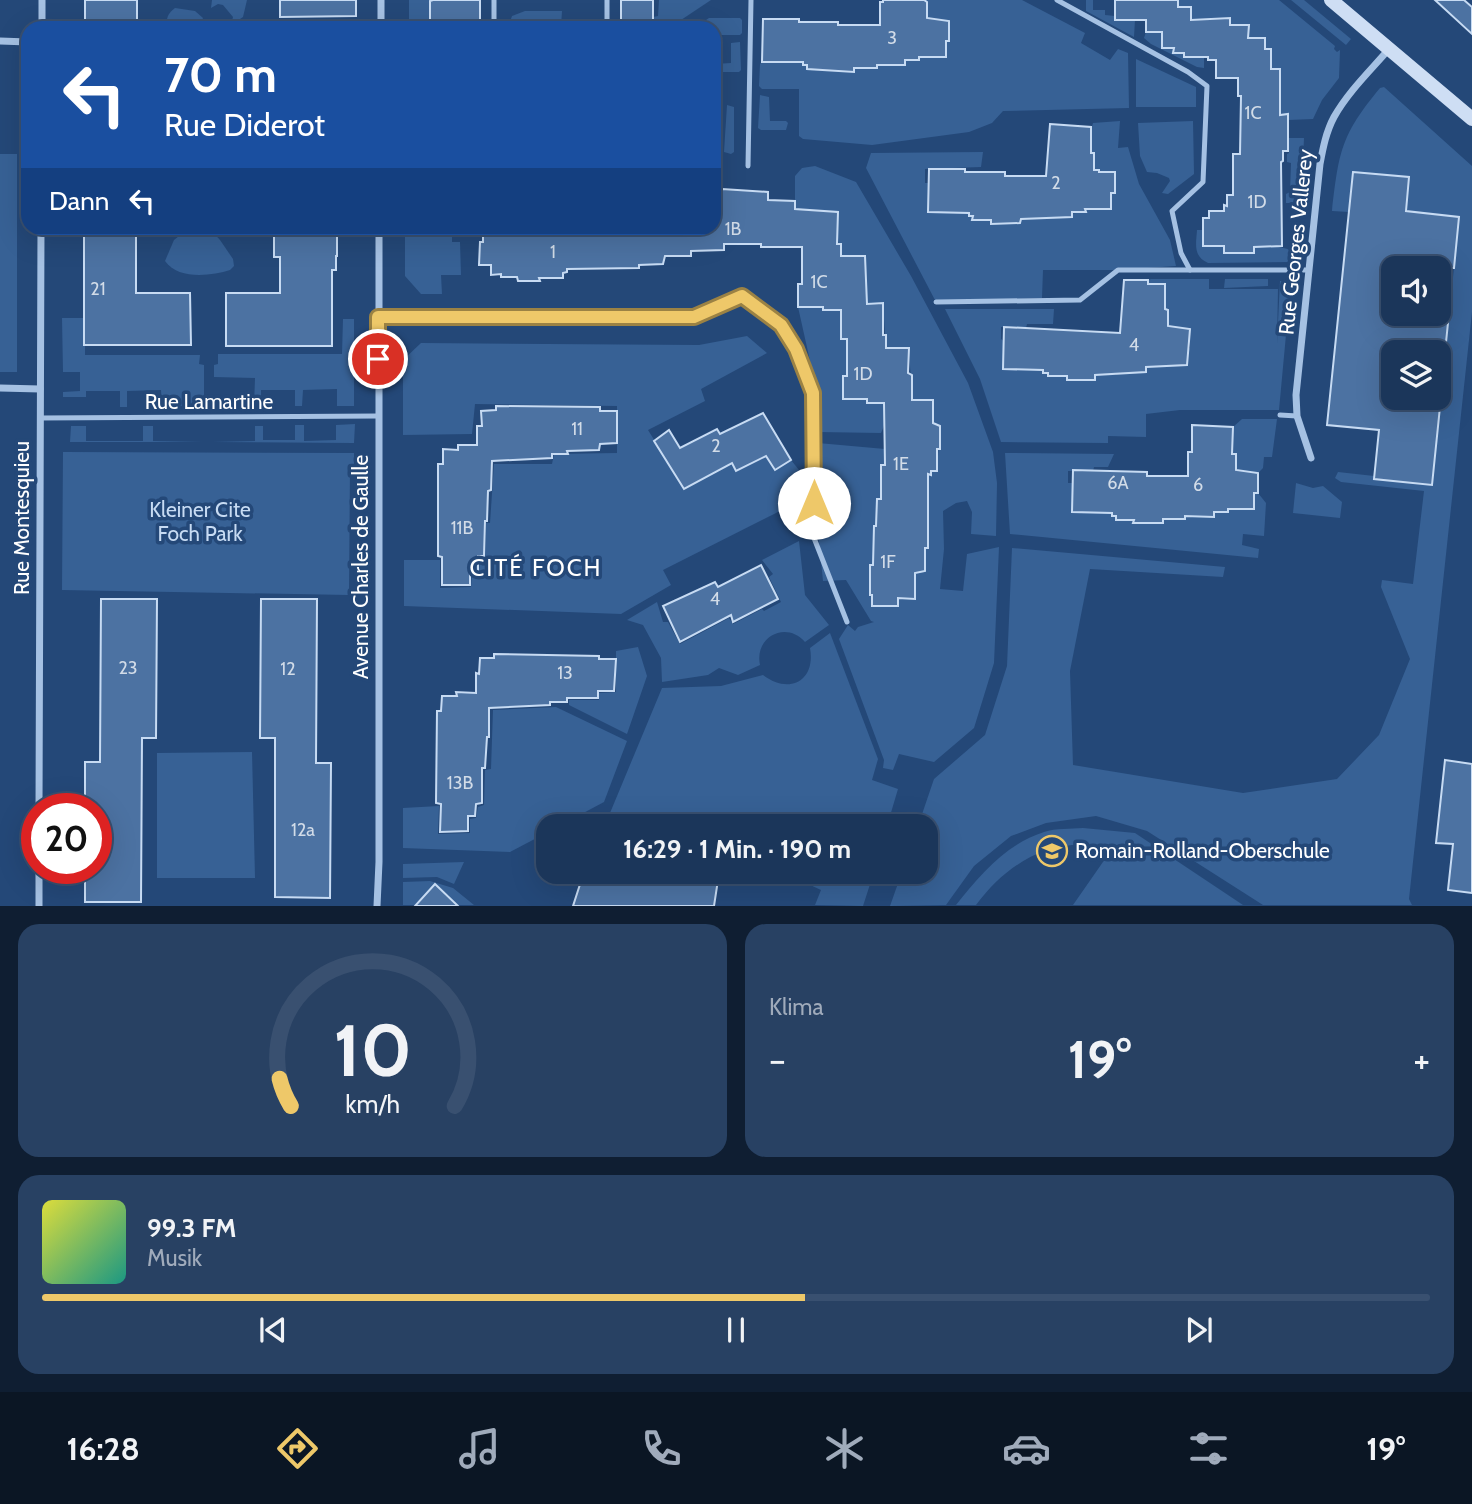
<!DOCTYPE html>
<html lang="de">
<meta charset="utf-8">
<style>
:root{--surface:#1b365a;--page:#284163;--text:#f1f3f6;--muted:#a0abbb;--line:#395070;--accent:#eec869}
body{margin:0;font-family:Cabin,sans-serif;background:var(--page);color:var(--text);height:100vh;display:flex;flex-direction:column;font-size:26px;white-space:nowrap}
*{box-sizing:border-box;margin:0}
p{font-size:23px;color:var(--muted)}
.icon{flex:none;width:38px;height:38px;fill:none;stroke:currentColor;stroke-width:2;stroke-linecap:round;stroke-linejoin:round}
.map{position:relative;height:906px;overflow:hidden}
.drawer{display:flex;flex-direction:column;gap:18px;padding:18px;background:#0f1e32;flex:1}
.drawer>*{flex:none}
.top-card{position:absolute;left:21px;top:21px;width:700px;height:214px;border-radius:21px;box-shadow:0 7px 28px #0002,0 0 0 2px var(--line);background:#1a4fa0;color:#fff;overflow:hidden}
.tools{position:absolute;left:1381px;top:256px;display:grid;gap:14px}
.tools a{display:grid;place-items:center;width:70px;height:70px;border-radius:14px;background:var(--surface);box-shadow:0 7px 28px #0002,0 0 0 2px var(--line);font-size:35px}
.speed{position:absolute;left:21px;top:793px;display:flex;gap:14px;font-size:35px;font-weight:700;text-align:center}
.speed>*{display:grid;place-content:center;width:91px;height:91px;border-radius:50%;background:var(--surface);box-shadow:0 7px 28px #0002,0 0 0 2px var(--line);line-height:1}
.speed .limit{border:10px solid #d22;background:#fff;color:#111}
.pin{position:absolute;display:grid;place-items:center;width:60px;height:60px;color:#fff;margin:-30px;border:4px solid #fff;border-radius:50%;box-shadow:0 2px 7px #0007}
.me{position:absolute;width:77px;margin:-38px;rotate:0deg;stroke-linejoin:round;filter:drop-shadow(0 0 5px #0008)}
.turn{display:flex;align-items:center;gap:24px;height:147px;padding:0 28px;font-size:32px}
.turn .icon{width:91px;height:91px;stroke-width:2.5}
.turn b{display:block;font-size:49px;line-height:60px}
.then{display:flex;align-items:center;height:66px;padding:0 28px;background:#0003;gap:14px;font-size:26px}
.big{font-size:52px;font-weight:700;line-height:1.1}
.drawer .widget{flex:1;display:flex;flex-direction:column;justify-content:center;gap:10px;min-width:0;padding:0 24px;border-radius:21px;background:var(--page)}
.drawer .dial{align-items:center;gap:0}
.dial svg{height:182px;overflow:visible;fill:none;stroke:var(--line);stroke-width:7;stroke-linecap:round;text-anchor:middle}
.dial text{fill:var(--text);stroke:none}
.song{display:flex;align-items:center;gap:21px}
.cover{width:84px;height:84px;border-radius:10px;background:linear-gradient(135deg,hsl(60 70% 55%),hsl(170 70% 35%))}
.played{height:7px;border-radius:4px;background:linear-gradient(90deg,var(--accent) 55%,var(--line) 55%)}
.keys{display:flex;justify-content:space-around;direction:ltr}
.heat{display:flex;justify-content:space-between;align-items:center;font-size:38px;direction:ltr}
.drawer .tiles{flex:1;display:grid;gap:18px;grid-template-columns:1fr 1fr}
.widget:last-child{grid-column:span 2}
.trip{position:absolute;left:536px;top:814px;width:402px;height:70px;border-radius:21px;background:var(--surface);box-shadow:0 7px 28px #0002,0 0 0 2px var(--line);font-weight:700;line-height:70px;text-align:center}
.tabs{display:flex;height:112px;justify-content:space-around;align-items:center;background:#0b1624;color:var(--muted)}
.tabs .icon{width:49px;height:49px}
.tabs .on{color:var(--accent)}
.tabs b{font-size:32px;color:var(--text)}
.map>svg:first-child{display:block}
.green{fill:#376195}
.building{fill:#4c72a2;stroke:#c7dbf3;stroke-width:2}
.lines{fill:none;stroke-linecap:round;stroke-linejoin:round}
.lane{stroke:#a5c1e3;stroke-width:5}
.street{stroke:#a5c1e3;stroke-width:7}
.secondary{stroke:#cedef4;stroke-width:14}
.route-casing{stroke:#9b8244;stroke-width:18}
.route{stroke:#eec869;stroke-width:12}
.labels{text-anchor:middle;stroke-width:7;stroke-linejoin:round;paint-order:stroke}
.number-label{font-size:18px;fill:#d2dce8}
.street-label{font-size:21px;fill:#fff;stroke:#244878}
.park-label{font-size:21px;fill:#c7dbf3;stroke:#244878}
.poi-label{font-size:21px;fill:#fff;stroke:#244878;text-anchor:start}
.quarter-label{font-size:24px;letter-spacing:2px;fill:#fff;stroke:#244878}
</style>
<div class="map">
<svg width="1472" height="906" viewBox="0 0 1472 906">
<rect width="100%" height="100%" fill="#244878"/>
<!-- green -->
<g class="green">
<path d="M212,0H247L243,17L231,25L233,17L223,5L218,4L211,8Z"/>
<path d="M409,0H433L430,2V28L409,27Z"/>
<path d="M659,0H711L669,28H628L629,21L653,22V17L658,16Z"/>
<path d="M924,0H1022L1085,33L1081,43L1110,60L1118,49L1128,53L1129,108L1003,111L992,123L969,132L872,145L803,139L799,136V89H762L759,86L760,64L762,62H803V65H807L808,69L853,72L854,68H876L877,65H905V60H919V57H945L946,41H949L933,18H927V2Z"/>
<path d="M1086,0H1093V10H1105V15L1115,16L1116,20H1135L1134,37L1086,11Z"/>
<path d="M1178,0H1279L1335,46L1334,49L1337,52L1340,50L1339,78L1322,100L1313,119L1288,120V114L1280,115V70L1271,69L1265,49L1248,38V25H1230V18L1191,20L1174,7Z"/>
<path d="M1291,0H1304L1351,39L1346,45Z"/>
<path d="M175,8L195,11L203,18L198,28H168C165,19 168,13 175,8Z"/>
<path d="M562,11L561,28H508L512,16L525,11Z"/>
<path d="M709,18H740L742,20V33L740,35H714V28H694Z"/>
<path d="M1146,32H1162V47L1174,48V53H1184L1185,57H1204V68L1197,67L1151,44L1144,38Z"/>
<path d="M740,42L741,70L739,72H717L715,64L731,63V43Z"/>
<path d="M1136,59L1196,87V107H1136Z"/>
<path d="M1384,87L1472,166V312L1409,899L1412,905H1263L1147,831L1096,816L1046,823L1011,836L974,866L946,905L890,906L902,872H926V826H918L934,779L985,735L1007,666L1012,548L1225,567L1223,577L1090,569L1070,671L1073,765L1243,793L1337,779L1379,735L1410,659L1381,587L1382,580L1413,584L1424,491L1341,482L1335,478L1338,472L1374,476L1375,479L1432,485L1459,218L1406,211L1409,177L1353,172L1349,212L1332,211C1339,151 1341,135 1380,88Z"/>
<path d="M760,95L769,97L770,121H786L788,123L786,130H761L758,128Z"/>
<path d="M727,105L734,107V152L731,154L724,152Z"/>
<path d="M1120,121L1118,148L1128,147L1139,184L1170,240L1176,266L1118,270H1043L1042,298L936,302L866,168L871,153L983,152L981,167L925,169V183H929V212L969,213V216H973V220H991L992,224L1020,223L1021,219H1042V217L1085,212V209H1111V193L1099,170H1094C1091,155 1088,137 1093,123Z"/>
<path d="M1193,121L1194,174L1168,194L1162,193L1170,181L1169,178L1157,173L1147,172L1140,156L1138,123Z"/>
<path d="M1289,138H1304L1301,203H1286V194L1290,192L1291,163L1287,162V154L1289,153Z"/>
<rect x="0" y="154" width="17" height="218"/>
<path d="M815,166L856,182L911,276L968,383L993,452L997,483L996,536L971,534L972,512L967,501L956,503L943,511L944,549L940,589L963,591L967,554L999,547L994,663L974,728L934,762L899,754L893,770L883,768L884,760L839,639L848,625L855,631L858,627L874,622L871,621L846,580L823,581L818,532V443L885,449V465H881L884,499H877L876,526H874V542L883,543L873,550V565L870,566V595L898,606V599H915V573H918L925,548L928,547V474H931V471H937L940,427L933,423V400H912L909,348L886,349L883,304L867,303V281C836,265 837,243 838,212L795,209V176L802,168Z"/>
<path d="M189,228L210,229L220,240L233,259L234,266L230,270C211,276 178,280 165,261L174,240Z"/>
<path d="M405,228H439L440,231H452V242H460L461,275H441L442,294H421L405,276Z"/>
<path d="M1197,230H1203V246H1224V253H1254V241C1267,247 1280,245 1292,251V262L1208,263C1193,256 1196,245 1197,230Z"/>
<path d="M1151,279H1209V289H1278L1277,344L1280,281H1291L1279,410H1180L1146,414V437L1108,436V443L1001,442L980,379L945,309H1054L1053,324H1027L1026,328L1001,327V339L1048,373L1067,376V380H1095V375H1116L1117,372H1146V367H1160L1161,365L1190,348V329L1168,326V310L1165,309V284H1148V280Z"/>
<path d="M1225,279H1268V286L1224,288Z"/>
<path d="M798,307H843L841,338L847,339V376L843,377V399H867L868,403H881L888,400V426H884L881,433L818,432L817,392Z"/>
<path d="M62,318H85V355H200L199,364L204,365V406H162L161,390L127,391V407H120V391H86V397H63V392L80,391V372H63Z"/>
<path d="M343,319H354V406H337V389L303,390L302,406H295V390H261V406H254L255,378L214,377V365L218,364V354H342Z"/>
<path d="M747,336L767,353L701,389L705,401L648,430L684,488L725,467L729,458L736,470L766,456L791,460L799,470L787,492L794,504L663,570L671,585L621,614L404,606V560H440V588L471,587L472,572H479L480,560L485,559L486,523H490L494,464H552L554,454L617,453V406L475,404L472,434L403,435V360L421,343L699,345Z"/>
<path d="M1242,419H1277L1272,457H1264L1263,468L1258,473L1236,470V454H1232L1233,427Z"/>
<path d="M355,424L354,443L212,442L255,441V426H263V440H295V425H304V441L336,440V425Z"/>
<path d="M71,426H86V441H143V426H153V441L203,442H70Z"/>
<path d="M63,452L354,453V468H350L349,595L62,590Z"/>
<path d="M1005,453L1114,454L1108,467H1094L1093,471H1068V483H1072V512L1112,513V516H1116V520H1134V523H1163V519H1185V516L1214,517V512H1228V509H1254V493H1258L1266,503L1264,536L1243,534L1242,545L1259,549L1258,558L1010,534Z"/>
<path d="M1296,483L1313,488L1323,486L1342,502L1340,518L1293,513Z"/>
<path d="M799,541L805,595L829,625L805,642C786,620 754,637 760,665L738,675L719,668L708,675L662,682L661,658L643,625L627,620L657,602L663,622H668L680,644L729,618L733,624L762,609L764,611L781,602L769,577L773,574L762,560Z"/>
<path d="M830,633L878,759L872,780L898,789L887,826H687L660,813H610L662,688L721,686L763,675C789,695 816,681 810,648Z"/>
<path d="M638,647L647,676L627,734L569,705V700H599V693L616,692V651Z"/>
<path d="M556,707L627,741L604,802L559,826H548V832L510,852L403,848V808L439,806L438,834L470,833V819L476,818L478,807L484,805L485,770L491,769L493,710Z"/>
<path d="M252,752L255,878H157V753Z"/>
<path d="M1083,828L1135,833L1243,905H1073L1112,849C1055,834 1009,861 976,905H956C980,875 1006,844 1044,832C1056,828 1071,829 1083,828Z"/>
<path d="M464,862L454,884L437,877L403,878V864Z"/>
<path d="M782,872H874L863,906L815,905L821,890Z"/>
<path d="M430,881L453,888L474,905H458L435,884L415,905H403V882Z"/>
</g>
<!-- building -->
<g class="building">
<rect x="85" y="0" width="52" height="28"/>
<path d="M280,0H356V16L280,17Z"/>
<path d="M433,0H480V28H430V1Z"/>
<path d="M621,0H653V22L621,21Z"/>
<path d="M883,0H924L927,2V18L949,21V41H946V57H919V60H905V65H877V68H854V72L807,69V65H803V62H762L763,19H799V22H838V25H880V2H883Z"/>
<path d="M1115,0H1178V7H1191V20L1230,18V25H1249L1248,38H1265V49H1271V69H1280V115L1288,114V151H1283V161L1281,162L1282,246L1254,247V253H1224V246H1203V218H1209V211H1224V205L1227,206V195H1233V154H1240L1241,96H1238V78H1216V60H1208V57H1184V53H1173L1174,48H1162V32H1146V20H1115Z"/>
<path d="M1435,0H1464L1472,7V34Z"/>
<path d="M1050,124L1091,127V153H1094V170H1099V172H1115V193H1111V209H1085L1086,212H1072V217L1021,219L1020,223L991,224V220H972L973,216H969V213L928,212L929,169H965V172H1005V176H1046Z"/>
<path d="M1353,172L1409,177L1406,211L1459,217L1454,268H1393V313H1449L1445,352H1393V397H1441L1432,485L1374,479L1379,430L1327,425Z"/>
<path d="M722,189L768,192V200L795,201V209L838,212L837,244H841V256H865L867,304L883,303V335H886V348H909L908,373L912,375V400H933V423L940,426V449H937V471H931V475L928,474V548H925V571L915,573V599L898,598V606H872V595H870V565H873L874,526H876L877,499H881V465H885L884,403H867V399H843V376H847V339H841V310H823V307H798V284H802V247H761V244H724V250L691,251V256H665L663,264L639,265V268L567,269V272L563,273V278H539L540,281H518L517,277H501V274L491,275V265H479L480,242H483V233H498V230H518V228H714V200L722,201Z"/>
<path d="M84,228H136V293H190L191,345H84Z"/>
<path d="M274,228H337V256H336V270H332V346H226V293H280V257H274Z"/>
<path d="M1124,280H1148V284H1165V309L1168,310V326L1190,329L1187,365L1146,367V372L1095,375V380H1067V376H1048V373H1043V370L1003,369L1004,327L1120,333Z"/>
<path d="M496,406L600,407V411H617V443L600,444L599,450L567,451L568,454H552V458L492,461L491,490L488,491L487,521H485L484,556H478V570H470V585H442V557L438,556V464H443V449L458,450V445H477V426H482L481,411L496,410Z"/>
<path d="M763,413L791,460L775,470L766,456L736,471L732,463L684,489L654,441L669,430L680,448L717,429L720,434Z"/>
<path d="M1192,425L1233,427L1232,454H1236V470L1258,473V493H1254V509H1228V512H1214V517L1185,516V519H1163V523H1133L1134,520H1116V516H1112V513L1072,512L1073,470L1147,472V476H1188V452H1192Z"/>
<path d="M761,565L778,599L733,622L731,615L680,642L663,606L715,582L718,587Z"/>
<path d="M101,599H157L156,738H142L141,902H85V868H96V808H85V762H100Z"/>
<path d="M261,599H317L316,763H331L330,898L275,897V738H260Z"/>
<path d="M494,654L599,656V659H616L614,691H598V698H567V702H550V705L489,708V737H487L485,768H482V803L476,804L475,816H468V831L440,832L441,804L436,803L437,711H441L442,696H457L456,692L476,693V673L479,674L480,658H494Z"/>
<path d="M1445,760L1472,764V893L1448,890L1453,844L1436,843Z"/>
<path d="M584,872H693L718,880L714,906H573Z"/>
<path d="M435,884L458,906H415Z"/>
</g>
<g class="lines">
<!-- lane -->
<g class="lane">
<path d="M1057,0L1188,72L1207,86L1203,182L1172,211L1181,253L1190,270"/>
<path d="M494,28V0"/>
<path d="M607,28V0"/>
<path d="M748,166L751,0"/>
<path d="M742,296L781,325L796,349L813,393L814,538L847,622"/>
<path d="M936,302L1080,300L1118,270H1309"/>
<path d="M1280,415L1297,416"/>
<path d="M40,418L378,416"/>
</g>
<!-- street -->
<g class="street">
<path d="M42,0V28"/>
<path d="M381,28V0"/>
<path d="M0,41L28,42"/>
<path d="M378,317H694L742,296"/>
<path d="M0,388L40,389"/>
<path d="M1311,458L1297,416L1296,395L1320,164C1323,148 1326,132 1334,117C1348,92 1370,71 1389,49"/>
<path d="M39,808L41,228"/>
<path d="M39,906V868"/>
<path d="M377,906L379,862V228"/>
</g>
<!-- secondary -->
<path class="secondary" d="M1331,0L1472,119"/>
</g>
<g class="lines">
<!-- route casing -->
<g class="route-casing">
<path id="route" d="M378,359V317H694L742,296L781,325L796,349L813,393L814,503"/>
</g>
<!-- route -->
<use href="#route" class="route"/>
</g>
<!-- icons -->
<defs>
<g id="school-ring" transform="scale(1.575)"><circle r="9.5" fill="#244878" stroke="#eec869" stroke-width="1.5"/><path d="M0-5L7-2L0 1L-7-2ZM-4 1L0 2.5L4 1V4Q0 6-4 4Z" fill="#eec869"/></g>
</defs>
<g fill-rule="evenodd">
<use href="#school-ring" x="1052" y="851"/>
</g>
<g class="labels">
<!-- number labels -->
<g class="number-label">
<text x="892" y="44">3</text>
<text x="1253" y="119">1C</text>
<text x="1056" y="189">2</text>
<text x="1257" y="208">1D</text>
<text x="733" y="235">1B</text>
<text x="553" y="258">1</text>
<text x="819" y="288">1C</text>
<text x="98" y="295">21</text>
<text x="1134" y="351">4</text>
<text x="863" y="380">1D</text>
<text x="577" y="435">11</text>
<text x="716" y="452">2</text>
<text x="901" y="470">1E</text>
<text x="1118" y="489">6A</text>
<text x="1198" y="491">6</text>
<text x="462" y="534">11B</text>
<text x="888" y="568">1F</text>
<text x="715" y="605">4</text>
<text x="128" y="674">23</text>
<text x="288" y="675">12</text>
<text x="565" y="679">13</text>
<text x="460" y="789">13B</text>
<text x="303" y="836">12a</text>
</g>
<!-- street labels -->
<g class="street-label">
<text transform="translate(1296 242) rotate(-84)" y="7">Rue Georges Vallerey</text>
<text x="209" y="409">Rue Lamartine</text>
<text transform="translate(22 518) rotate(-90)" y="7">Rue Montesquieu</text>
<text transform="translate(361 567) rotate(-90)" y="7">Avenue Charles de Gaulle</text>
</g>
<!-- park labels -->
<g class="park-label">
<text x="200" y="517">Kleiner Cite<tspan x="200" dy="24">Foch Park</tspan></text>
</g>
<!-- poi labels -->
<g class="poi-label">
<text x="1075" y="858">Romain-Rolland-Oberschule</text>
</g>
<!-- quarter labels -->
<g class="quarter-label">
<text x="536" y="576">CITÉ FOCH</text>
</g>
</g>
</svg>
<div class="tools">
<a><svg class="icon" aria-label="sound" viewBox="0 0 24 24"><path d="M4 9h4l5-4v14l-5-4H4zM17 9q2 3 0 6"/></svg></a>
<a><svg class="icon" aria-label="layers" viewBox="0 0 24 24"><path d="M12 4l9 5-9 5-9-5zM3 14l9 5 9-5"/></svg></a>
</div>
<div class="speed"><div class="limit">20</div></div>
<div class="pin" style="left:378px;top:359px;background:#d93025"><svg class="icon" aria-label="arrive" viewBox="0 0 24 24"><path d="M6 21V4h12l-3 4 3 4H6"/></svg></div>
<svg class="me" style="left:814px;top:503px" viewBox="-20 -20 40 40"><circle r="19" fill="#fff"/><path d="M0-13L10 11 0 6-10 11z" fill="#eec869"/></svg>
<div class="trip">16:29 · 1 Min. · 190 m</div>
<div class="top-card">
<div class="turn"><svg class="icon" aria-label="left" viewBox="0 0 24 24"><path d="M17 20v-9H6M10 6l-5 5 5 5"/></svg><div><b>70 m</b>Rue Diderot</div></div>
<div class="then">Dann<svg class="icon" aria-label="left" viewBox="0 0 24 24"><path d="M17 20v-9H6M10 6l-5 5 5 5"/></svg></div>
</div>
</div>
<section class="drawer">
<div class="tiles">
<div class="widget dial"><svg viewBox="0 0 100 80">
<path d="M14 69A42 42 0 1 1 86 69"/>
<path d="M14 69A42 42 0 0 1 9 57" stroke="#eec869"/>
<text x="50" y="56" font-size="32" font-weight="700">10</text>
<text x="50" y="72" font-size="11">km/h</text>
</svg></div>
<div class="widget"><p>Klima</p>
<div class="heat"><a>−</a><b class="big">19°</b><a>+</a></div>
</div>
<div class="widget">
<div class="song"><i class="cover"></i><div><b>99.3 FM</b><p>Musik</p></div></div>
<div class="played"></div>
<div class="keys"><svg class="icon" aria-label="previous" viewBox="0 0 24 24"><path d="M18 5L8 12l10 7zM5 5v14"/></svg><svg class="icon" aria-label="pause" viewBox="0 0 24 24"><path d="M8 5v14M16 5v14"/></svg><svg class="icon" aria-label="next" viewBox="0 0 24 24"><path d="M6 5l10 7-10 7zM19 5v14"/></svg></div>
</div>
</div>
</section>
<nav class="tabs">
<b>16:28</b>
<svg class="icon on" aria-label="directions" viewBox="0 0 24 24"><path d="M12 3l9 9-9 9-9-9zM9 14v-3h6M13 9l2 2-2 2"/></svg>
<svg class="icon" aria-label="music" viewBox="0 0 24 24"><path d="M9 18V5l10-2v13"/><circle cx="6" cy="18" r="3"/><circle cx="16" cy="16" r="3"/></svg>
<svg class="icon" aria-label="phone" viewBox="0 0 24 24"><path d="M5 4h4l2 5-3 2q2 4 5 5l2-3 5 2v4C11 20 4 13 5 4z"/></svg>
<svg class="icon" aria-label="climate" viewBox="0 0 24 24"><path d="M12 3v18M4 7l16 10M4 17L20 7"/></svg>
<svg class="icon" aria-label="car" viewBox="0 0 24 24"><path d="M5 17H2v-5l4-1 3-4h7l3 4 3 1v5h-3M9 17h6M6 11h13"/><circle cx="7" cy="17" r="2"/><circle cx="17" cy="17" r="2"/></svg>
<svg class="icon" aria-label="filters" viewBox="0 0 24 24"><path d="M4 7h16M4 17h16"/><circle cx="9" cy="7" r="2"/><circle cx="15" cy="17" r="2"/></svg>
<b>19°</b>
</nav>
